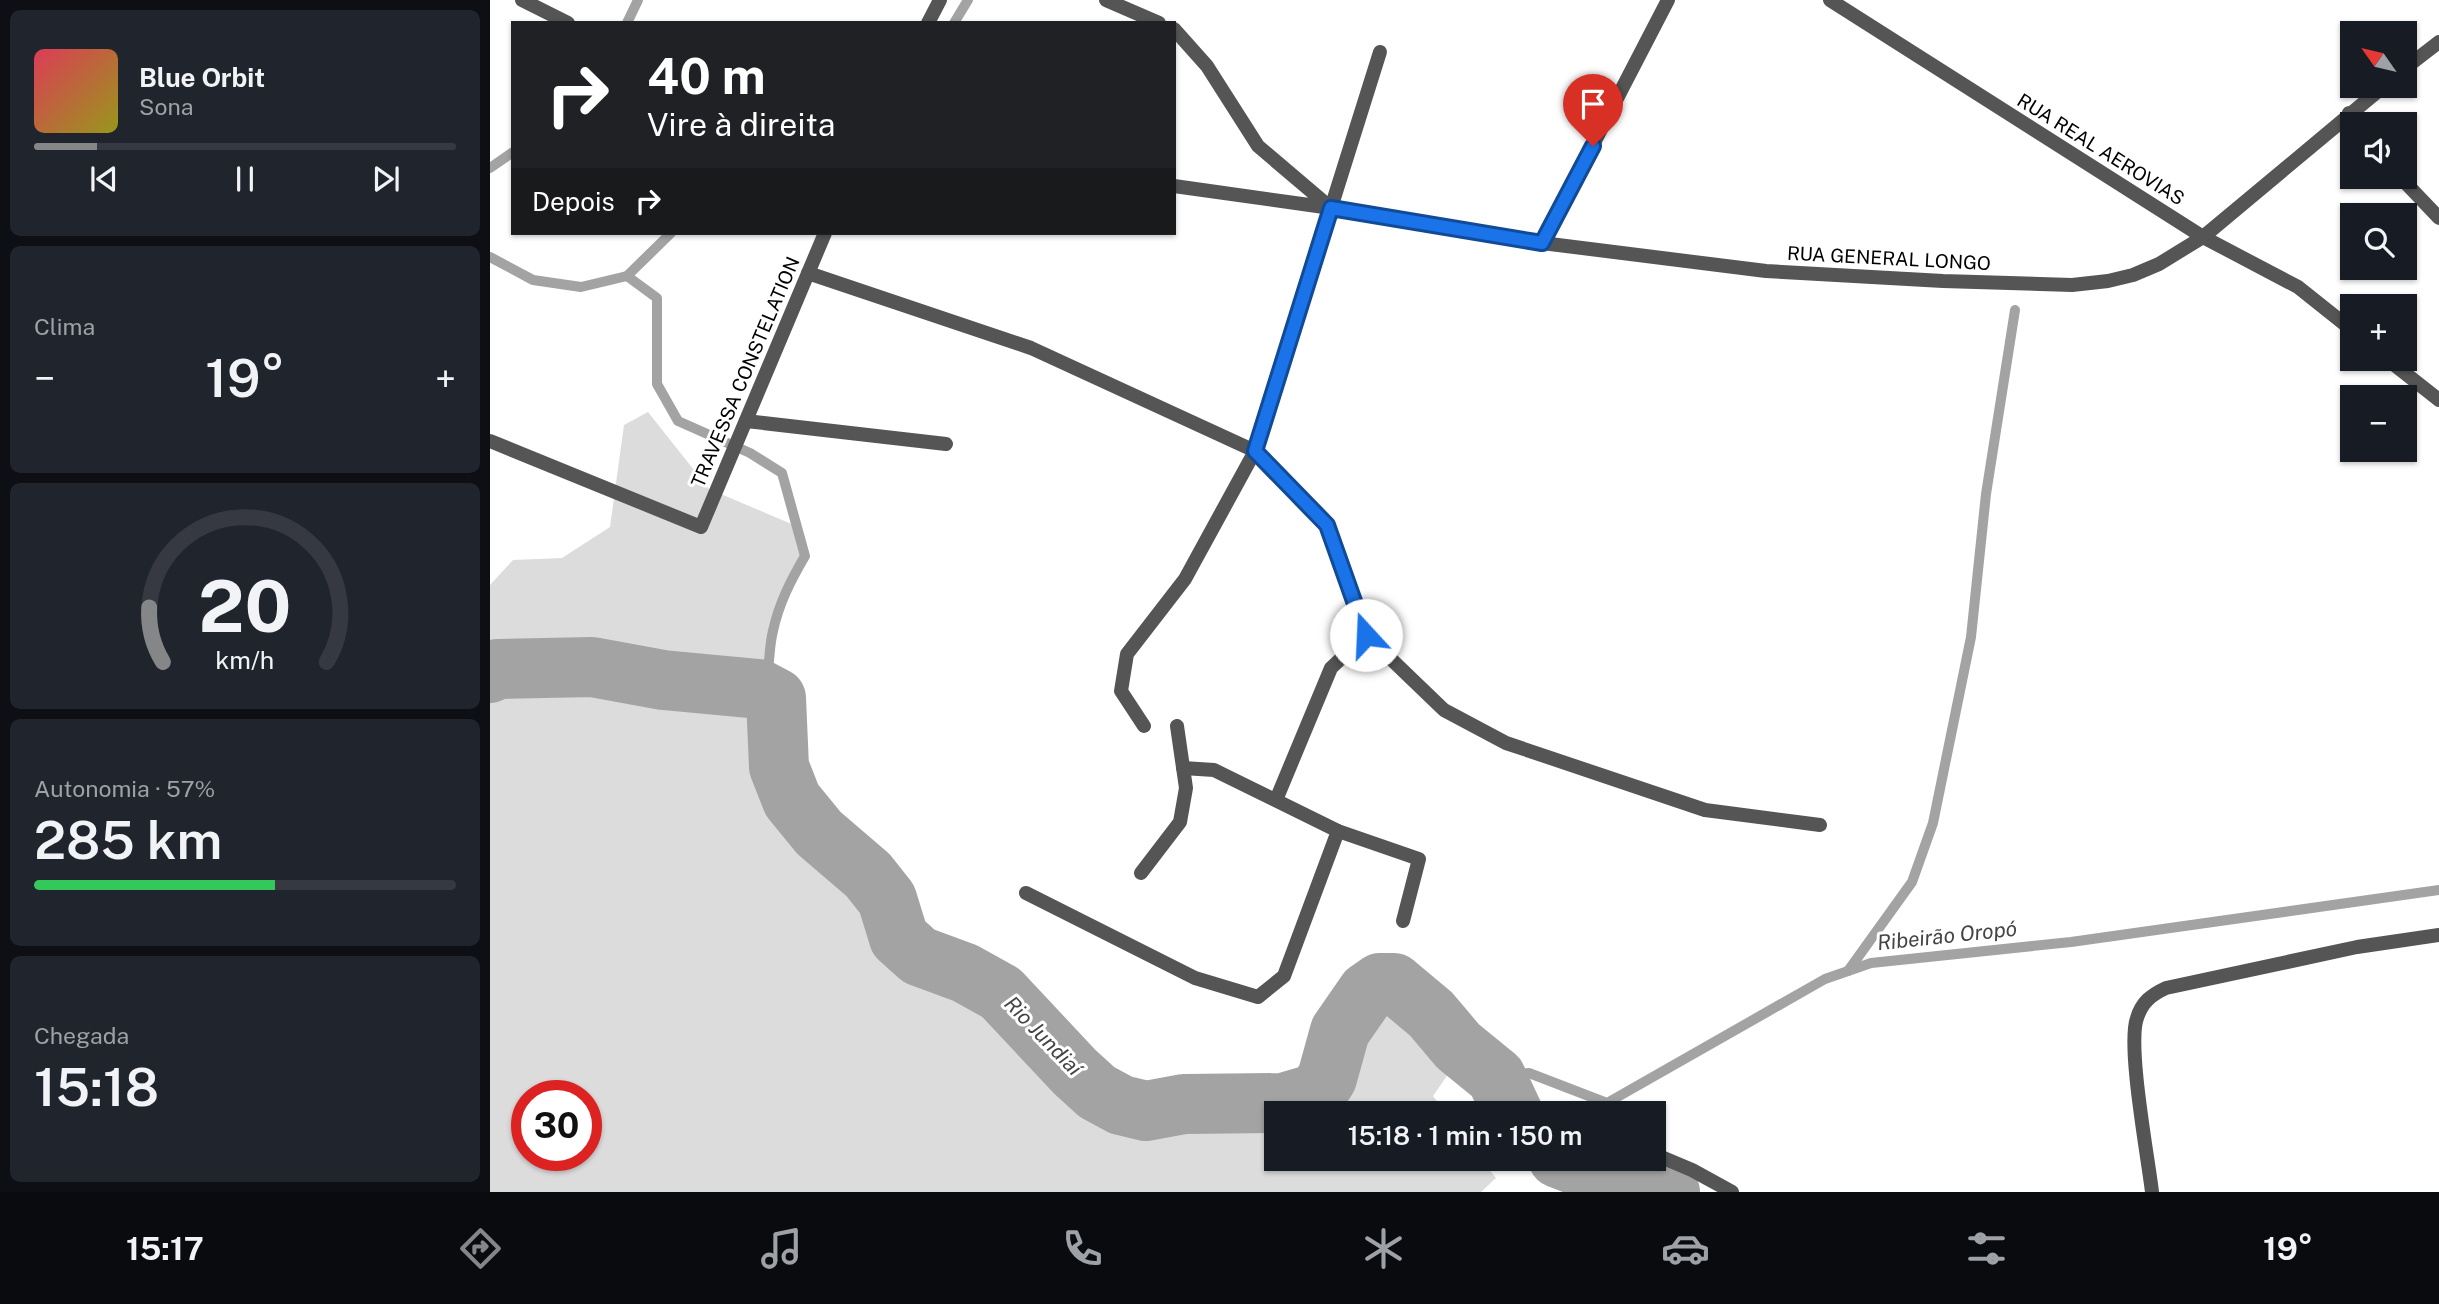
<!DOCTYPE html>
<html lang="pt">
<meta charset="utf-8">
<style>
:root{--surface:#171b24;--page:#20242c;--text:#f1f3f6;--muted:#9ea1a6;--line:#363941;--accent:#858687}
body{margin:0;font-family:"Public Sans",sans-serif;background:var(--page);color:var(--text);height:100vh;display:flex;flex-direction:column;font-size:26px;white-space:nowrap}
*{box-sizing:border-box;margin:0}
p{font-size:23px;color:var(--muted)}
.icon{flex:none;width:38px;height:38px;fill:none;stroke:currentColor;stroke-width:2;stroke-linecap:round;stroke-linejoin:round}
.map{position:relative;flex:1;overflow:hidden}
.drawer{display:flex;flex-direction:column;gap:10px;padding:10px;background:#0d0f14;width:490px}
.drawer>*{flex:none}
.guide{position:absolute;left:21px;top:21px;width:665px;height:214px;border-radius:0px;box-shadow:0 2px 5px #0004;background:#202124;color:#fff;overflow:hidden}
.needle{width:46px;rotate:304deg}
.buttons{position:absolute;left:1850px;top:21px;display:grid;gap:14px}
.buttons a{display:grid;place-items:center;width:77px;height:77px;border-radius:0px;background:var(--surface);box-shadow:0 2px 5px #0004;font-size:35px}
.speed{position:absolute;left:21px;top:1080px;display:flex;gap:14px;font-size:35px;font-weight:700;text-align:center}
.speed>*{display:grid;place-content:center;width:91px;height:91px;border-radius:50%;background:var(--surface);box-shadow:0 2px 5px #0004;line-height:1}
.speed .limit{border:10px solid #d22;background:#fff;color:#111}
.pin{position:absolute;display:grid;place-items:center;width:60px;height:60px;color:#fff;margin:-72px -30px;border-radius:50% 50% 50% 0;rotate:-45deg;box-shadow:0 0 7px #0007}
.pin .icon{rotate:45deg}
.me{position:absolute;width:77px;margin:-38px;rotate:340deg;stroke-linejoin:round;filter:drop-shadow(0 0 5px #0008)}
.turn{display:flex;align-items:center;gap:24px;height:147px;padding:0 21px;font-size:32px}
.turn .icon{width:91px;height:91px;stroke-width:2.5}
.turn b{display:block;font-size:49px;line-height:60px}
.then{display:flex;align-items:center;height:66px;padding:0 21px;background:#0003;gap:14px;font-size:26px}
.big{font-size:52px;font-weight:600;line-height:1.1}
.drawer .tile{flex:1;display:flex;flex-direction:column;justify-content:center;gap:10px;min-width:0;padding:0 24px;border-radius:10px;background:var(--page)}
.drawer .dial{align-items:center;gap:0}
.dial svg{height:182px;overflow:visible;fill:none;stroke:var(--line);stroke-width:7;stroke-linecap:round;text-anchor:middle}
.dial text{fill:var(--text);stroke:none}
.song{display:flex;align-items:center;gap:21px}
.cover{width:84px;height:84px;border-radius:10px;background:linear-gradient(135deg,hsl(350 70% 55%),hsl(60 70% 35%))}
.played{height:7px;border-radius:4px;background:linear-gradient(90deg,var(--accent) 15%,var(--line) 15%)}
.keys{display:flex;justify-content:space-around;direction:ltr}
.heat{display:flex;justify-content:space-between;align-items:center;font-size:38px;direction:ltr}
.charge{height:10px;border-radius:5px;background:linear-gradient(90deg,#34c759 57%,var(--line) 0)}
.trip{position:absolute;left:774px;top:1101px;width:402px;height:70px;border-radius:0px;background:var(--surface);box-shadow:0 2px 5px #0004;font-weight:600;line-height:70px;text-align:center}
.tabs{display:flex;height:112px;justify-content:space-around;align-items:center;background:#090b0e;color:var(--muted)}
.tabs .icon{width:49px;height:49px}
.tabs .active{color:var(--accent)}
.tabs b{font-size:32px;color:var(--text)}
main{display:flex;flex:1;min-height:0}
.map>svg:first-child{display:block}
.green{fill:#dcdcdc;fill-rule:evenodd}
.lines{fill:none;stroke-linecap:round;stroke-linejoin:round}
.stream{stroke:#a3a3a3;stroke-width:10}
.river{stroke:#a3a3a3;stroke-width:60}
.service{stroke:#555;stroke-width:14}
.minor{stroke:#555;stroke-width:14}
.route-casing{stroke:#114b97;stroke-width:18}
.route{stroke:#1a73e8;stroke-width:12}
.labels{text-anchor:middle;stroke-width:6;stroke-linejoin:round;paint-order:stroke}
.street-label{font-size:19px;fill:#000;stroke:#fff}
.water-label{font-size:21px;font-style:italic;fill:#444;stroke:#fff}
</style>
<main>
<section class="drawer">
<div class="tile">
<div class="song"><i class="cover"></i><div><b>Blue Orbit</b><p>Sona</p></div></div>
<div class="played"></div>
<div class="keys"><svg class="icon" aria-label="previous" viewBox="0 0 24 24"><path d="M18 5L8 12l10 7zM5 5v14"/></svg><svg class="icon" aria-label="pause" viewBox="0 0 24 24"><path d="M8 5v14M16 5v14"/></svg><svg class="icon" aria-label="next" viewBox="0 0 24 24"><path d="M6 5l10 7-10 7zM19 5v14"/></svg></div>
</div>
<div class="tile"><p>Clima</p>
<div class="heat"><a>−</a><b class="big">19°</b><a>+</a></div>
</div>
<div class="tile dial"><svg viewBox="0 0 100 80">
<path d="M14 69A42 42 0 1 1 86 69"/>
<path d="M14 69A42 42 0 0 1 8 45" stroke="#858687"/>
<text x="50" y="56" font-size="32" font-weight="700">20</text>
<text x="50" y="72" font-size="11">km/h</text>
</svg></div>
<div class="tile"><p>Autonomia · 57%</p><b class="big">285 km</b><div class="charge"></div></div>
<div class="tile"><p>Chegada</p><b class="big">15:18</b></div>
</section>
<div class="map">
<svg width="1949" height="1192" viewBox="0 0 1949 1192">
<rect width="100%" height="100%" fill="#fff"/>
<!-- green -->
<path class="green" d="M158,412L219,489L304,525L315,556C301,580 289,603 283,631C277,654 283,667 269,689L286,698L289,767L302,800L329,833L378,875L397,899L409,939L429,956L475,973L511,993L585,1072L631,1105L656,1111L694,1104L793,1103L827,1093L837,1078L850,1031L877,992L890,983H904L941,1014L974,1051L943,1096L956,1113H786V1158L991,1159L1006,1178L991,1192H0V585L23,560L72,558L120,527L134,425ZM37,1096H96V1155H37Z"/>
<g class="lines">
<!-- stream -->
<g class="stream">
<path d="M137,23L148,0"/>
<path d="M464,23L478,0"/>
<path d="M0,168L23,152"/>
<path d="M0,257L43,280L91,287L137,276L167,298V384L188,421L260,453L292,473L315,556C301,580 289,603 283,631C277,655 283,667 269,689"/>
<path d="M137,276L181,233"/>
<path d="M1358,971L1422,882L1443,823L1481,637L1496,494L1525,310"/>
<path d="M1006,1077L1039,1073L1117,1103L1335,979L1381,963L1581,942L1949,890"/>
</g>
<!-- river -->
<g class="river">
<path d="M0,673L8,669L102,667L173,680L269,689L286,698L289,767L302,800L329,833L378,875L397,899L409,938L429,956L475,973L511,993L585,1072L607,1092L631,1105L656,1111L694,1104L793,1103L827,1093L837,1078L850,1031L877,992L890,983H904L941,1014L968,1046L1006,1077L1023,1113"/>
<path d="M1068,1158L1107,1173L1160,1181L1180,1192"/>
</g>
<!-- service -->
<path class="service" d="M841,208L890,52"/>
<!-- minor -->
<g class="minor">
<path d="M32,0L78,23"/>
<path d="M616,0L669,23"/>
<path d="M1340,0L1713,237L1808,287L1862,330"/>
<path d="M438,23L450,0"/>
<path d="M684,29L717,66L768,146L841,208L684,186"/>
<path d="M1914,69L1949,42"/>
<path d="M1859,113L1868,124"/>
<path d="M1910,177L1949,218"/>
<path d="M1052,243L1178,0"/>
<path d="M318,273L541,348L765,451L837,525L876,635L954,710L1016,743L1215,810L1330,825"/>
<path d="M1897,359L1949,400"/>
<path d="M256,421L456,444"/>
<path d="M0,441L211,527L335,233"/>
<path d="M654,726L631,691L637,654L695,579L765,451L841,208L1052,243L1276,271L1453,281L1582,285L1618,281L1643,275L1669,264L1713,237L1894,86"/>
<path d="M693,768L724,770L848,831L929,859L913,921"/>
<path d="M786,800L841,668L876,635"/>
<path d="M651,873L690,822L696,788L687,726"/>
<path d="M536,893L705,978L768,997L794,976L848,831"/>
<path d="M1164,1154L1202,1170L1242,1192"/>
<path d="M1662,1192C1658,1157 1637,1046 1647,1018C1652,1002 1661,995 1676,988L1867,947L1949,935"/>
</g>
</g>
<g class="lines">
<!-- route casing -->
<g class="route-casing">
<path id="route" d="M876,635L837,525L765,451L841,208L1052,243L1103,146"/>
</g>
<!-- route -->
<use href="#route" class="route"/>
</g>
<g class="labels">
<!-- street labels -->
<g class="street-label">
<text transform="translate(1611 149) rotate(32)" y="7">RUA REAL AEROVIAS</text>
<text transform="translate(1399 258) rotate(3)" y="7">RUA GENERAL LONGO</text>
<text transform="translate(255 372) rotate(-67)" y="7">TRAVESSA CONSTELATION</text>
</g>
<!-- water labels -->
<g class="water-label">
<text transform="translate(1457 936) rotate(-6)" y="7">Ribeirão Oropó</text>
<text transform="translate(553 1036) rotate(46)" y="7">Rio Jundiaí</text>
</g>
</g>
</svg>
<div class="buttons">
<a><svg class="needle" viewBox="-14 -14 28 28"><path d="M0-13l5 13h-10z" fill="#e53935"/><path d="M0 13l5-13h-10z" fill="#9ea1a6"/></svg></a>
<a><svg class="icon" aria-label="sound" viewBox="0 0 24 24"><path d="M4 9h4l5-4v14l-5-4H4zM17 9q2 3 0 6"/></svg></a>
<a><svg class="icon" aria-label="search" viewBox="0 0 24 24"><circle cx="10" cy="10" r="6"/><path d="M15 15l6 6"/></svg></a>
<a>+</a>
<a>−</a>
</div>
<div class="speed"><div class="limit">30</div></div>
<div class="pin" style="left:1103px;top:146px;background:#d93025"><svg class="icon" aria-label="arrive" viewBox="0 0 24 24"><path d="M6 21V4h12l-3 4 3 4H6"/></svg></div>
<svg class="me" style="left:876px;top:635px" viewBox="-20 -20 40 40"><circle r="19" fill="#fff"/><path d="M0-13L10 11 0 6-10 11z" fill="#1a73e8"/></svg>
<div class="trip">15:18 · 1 min · 150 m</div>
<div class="guide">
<div class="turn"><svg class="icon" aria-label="right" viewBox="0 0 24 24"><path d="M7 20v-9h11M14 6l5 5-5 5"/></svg><div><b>40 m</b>Vire à direita</div></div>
<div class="then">Depois<svg class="icon" aria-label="right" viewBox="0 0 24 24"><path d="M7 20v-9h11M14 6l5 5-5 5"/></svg></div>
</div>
</div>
</main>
<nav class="tabs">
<b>15:17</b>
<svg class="icon active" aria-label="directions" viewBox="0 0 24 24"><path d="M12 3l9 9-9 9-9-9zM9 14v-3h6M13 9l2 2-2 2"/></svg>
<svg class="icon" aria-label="music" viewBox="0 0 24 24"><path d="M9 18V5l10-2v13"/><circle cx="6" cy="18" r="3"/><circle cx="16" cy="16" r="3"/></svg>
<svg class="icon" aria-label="phone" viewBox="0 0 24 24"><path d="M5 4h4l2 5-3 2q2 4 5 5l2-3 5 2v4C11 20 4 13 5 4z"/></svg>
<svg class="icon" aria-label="climate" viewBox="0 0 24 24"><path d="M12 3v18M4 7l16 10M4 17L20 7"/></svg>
<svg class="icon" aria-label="car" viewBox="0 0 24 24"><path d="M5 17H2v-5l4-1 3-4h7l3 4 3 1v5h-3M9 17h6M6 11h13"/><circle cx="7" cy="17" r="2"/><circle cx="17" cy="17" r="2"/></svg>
<svg class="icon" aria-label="filters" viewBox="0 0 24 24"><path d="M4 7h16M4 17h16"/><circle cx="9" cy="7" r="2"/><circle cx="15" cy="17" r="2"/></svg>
<b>19°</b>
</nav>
